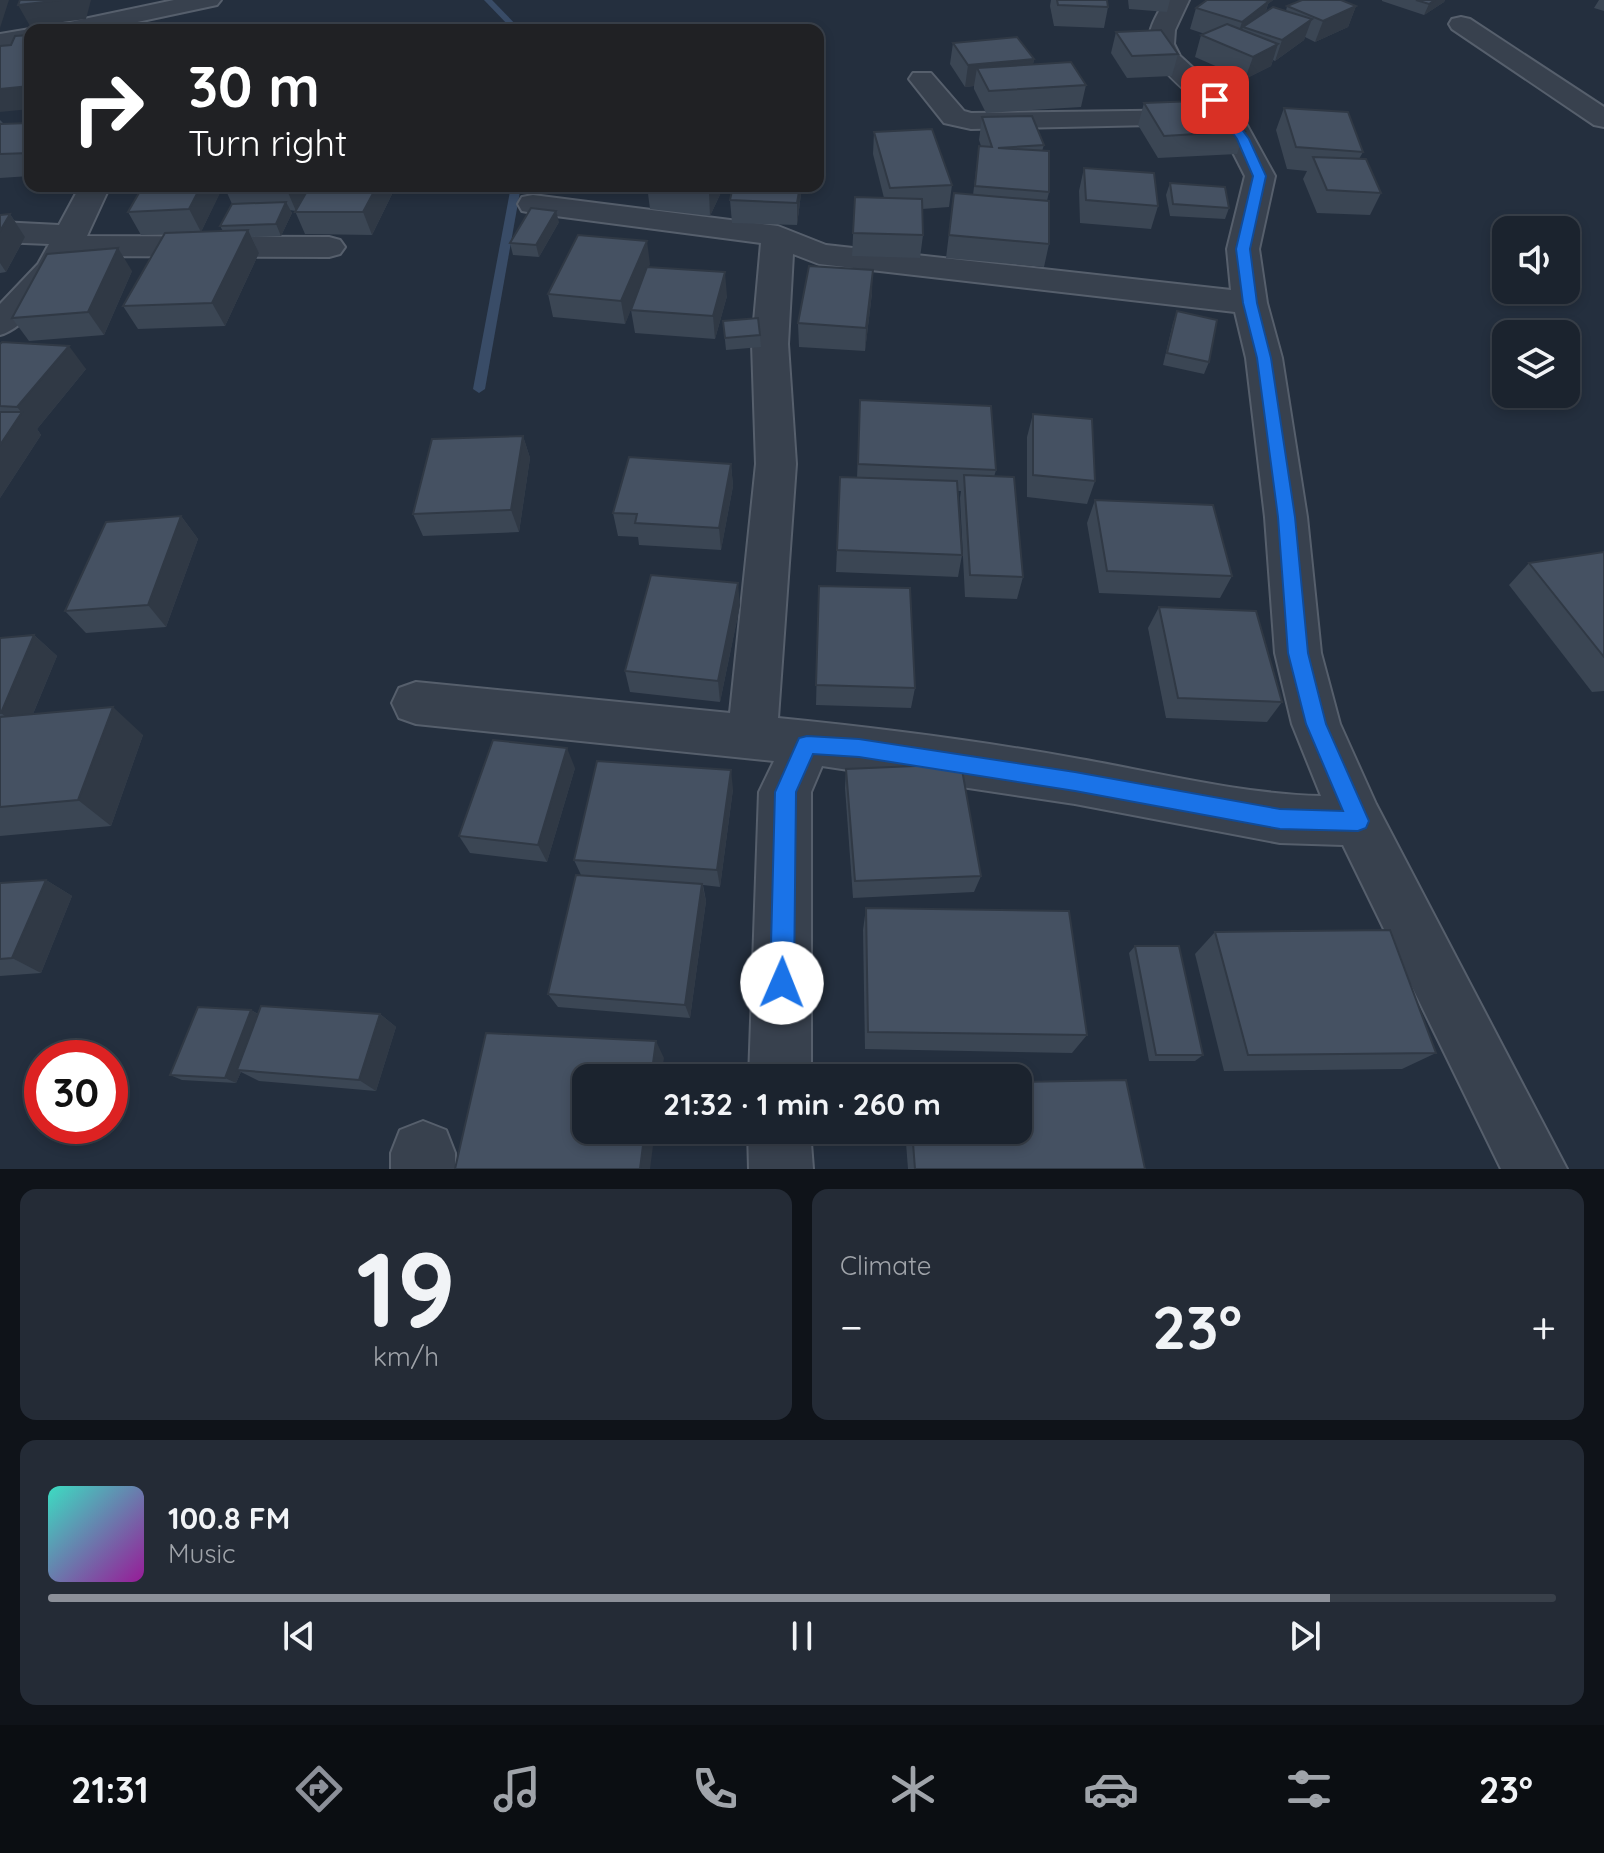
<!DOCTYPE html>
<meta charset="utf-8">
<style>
:root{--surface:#1b232e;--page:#242b36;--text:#f1f3f6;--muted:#a0a4aa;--line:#39404a;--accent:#8c9099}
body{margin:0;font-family:Quicksand,sans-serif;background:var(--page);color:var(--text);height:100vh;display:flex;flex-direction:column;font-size:30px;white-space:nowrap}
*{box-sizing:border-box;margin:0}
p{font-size:26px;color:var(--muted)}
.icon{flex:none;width:44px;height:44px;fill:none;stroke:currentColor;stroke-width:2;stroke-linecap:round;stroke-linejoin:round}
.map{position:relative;height:1169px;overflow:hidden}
.panel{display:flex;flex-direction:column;gap:20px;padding:20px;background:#0f1319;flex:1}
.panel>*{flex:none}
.guide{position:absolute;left:24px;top:24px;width:800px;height:168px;border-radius:16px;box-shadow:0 4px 12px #0003,0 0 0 2px var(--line);background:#202124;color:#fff;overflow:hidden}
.fabs{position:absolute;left:1492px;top:216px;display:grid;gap:16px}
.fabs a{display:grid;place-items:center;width:88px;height:88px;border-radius:16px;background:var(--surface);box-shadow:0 4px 12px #0003,0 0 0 2px var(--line);font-size:40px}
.speed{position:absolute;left:24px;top:1040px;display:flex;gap:16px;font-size:40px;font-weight:700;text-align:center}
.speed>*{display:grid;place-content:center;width:104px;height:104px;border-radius:50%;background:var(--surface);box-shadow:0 4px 12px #0003,0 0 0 2px var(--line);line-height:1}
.speed .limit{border:12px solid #d22;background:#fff;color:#111}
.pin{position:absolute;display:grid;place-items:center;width:68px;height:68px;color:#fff;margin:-34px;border-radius:16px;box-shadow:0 4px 12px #0006}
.me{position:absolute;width:88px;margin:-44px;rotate:1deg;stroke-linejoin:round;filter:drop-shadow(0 0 6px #0008)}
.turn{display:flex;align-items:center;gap:28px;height:168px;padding:0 32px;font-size:36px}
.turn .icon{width:104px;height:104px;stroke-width:2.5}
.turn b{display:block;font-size:56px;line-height:68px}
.big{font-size:60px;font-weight:800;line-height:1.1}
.panel .tile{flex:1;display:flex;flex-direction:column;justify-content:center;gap:12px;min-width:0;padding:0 28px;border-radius:16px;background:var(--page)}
.panel .dial{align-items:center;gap:0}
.dial b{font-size:104px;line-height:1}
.song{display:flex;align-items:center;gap:24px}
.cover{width:96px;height:96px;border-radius:12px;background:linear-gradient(135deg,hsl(170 70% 55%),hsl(300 70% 35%))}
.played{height:8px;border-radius:4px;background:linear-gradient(90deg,var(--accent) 85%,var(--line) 85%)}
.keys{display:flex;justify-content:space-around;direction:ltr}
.heat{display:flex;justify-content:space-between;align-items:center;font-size:44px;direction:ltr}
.panel .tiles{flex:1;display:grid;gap:20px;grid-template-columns:1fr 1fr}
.tile:last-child{grid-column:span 2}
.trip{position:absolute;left:572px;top:1064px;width:460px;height:80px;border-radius:16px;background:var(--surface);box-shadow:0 4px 12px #0003,0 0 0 2px var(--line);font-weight:800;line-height:80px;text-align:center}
.dock{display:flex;height:128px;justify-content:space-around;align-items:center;background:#0b0e12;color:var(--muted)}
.dock .icon{width:56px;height:56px}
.dock .selected{color:var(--accent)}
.dock b{font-size:36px;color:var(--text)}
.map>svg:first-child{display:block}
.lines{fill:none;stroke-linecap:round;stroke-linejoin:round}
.stream{fill:#394c67;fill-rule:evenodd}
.minor-casing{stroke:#565f6c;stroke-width:4}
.minor{fill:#38414e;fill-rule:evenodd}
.wall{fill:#3b4654}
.shaded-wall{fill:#303945}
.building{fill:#455162;stroke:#303945;stroke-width:2}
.route{fill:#1a73e8;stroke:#114b97;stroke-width:2}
</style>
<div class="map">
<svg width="1604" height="1169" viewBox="0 0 1604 1169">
<rect width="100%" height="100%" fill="#242f3e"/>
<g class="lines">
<!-- stream -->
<g class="stream">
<path d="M484,0H492L521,30H513Z"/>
<path d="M511,186H521L485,389L479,393L473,389Z"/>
</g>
<!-- minor casing -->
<g class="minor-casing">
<g id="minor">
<path d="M174,0H221L217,5L100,30H53L56,25L65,23Z"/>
<path d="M1165,0H1189L1175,30L1174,44L1180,56L1238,109L1275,176L1259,249L1267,303L1282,358L1307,517L1321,653L1340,724L1376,804L1567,1169H1501L1343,845L1280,843L1075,804L822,766L811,792V1078H749L759,792L774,761L416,724L399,718L392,703L399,688L416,682L730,713L756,464L752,344L761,243L533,213L522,211L518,204L522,197L533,195L778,226L826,245L1231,290L1227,249L1245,176L1216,119L1210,113L1212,116L1208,122L1198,124L971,129L944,123L909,79L913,73H931L964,111L971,113L1207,110C1191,95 1150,64 1149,42C1148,28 1159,12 1165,0ZM793,254L819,264L1235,312L1246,358L1265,517L1275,653L1292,724L1321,796C1241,794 1160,773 1080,759C981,741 879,728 778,718L796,464L788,344Z"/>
<path d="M1461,17L1470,19L1604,107V127L1594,125L1452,29L1449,24L1452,19Z"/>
<path d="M30,29V45L0,50V34Z"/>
<path d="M80,186H110L87,236L329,237L340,240L345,247L340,254L329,257L75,256C64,279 25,329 0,335V304L38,264L49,244L0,242V222L59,225Z"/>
<path d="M423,1121L446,1130L455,1153V1169H391V1153L400,1130Z"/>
<path d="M748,1130H810L813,1169H749Z"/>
</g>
</g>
<!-- minor -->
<use href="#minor" class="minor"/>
</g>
<!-- wall -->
<g class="wall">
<path d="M1051,0H1107L1108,7L1104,28L1054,26L1050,6Z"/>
<path d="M1128,0H1170L1167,12L1129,9Z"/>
<path d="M1207,0H1273L1268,4L1266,11H1286L1287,6H1356L1348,27L1315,42L1305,37L1304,40L1275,61L1273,60L1271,66L1245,79L1195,57L1201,35L1205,34L1190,29L1196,8Z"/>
<path d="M1382,0H1445L1444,2L1424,15L1382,1Z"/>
<path d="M1599,0H1604V11L1594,8Z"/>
<path d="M1116,32L1178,54L1172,76L1127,78L1111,53Z"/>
<path d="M953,43L1034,59L1033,64L1086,85L1081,107L986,113L974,89V86L965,87L950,64Z"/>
<path d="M1144,103L1245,131L1237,154L1158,158L1138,125Z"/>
<path d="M1284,108L1363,152L1359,159L1381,193L1370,215L1317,213L1303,179L1307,171L1287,169L1276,130Z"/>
<path d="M982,117L1044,145L1042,151L1049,192L1047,201L1049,244L1044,267L946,258L954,193L973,195L979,146H981L979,140Z"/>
<path d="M0,120L4,124L30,123V176L0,178Z"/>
<path d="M874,132L952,185L949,207L922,209L923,235L920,258L852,256L855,197L884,198L873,154Z"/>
<path d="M1084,168L1158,206L1151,229L1080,223L1079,191Z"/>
<path d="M1170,183L1229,208L1225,219L1170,216L1166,195Z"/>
<path d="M143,186H223L201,232L223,231L220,226L232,204L224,186H394L395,188L372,235L305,234L295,211L290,210L292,213L281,236L252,237L259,253L225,326L138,329L123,306L165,234L141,235L128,212Z"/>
<path d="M647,186H724L710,216L650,209Z"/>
<path d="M802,186L797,225L732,223L730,200Z"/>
<path d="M10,214L25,237L6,272L0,273V215Z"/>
<path d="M559,222L539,257L513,255L510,243Z"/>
<path d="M650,264L648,267L727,296L715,339L635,333L631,310L637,293L625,324L553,317L548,294Z"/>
<path d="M132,271L104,335L29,341L12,318Z"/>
<path d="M872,293L865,351L799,347L798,323Z"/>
<path d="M1177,311L1209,362L1204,374L1163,365L1173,323Z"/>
<path d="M723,321L760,335L761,347L726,350Z"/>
<path d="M0,344L86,369L37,429L41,435L0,498Z"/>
<path d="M860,400L996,470L994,477L1023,577L1017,599L965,597L960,498L961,491H958L962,555L958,577L836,572L840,477L857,478Z"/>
<path d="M1033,414L1095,481L1087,504L1027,497V437Z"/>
<path d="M523,436L530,458L519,532L423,536L413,514Z"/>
<path d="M731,464L733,486L721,550L639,545L638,537L618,536L613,513Z"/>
<path d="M1095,500L1232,576L1220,598L1099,593L1087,523Z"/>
<path d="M181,516L198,539L166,627L86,633L65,611Z"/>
<path d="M1604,552V691L1592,692L1509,585L1529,563Z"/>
<path d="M819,586L915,688L911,708L816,705Z"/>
<path d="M740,605L720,702L630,692L625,671Z"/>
<path d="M1159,607L1282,702L1267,722L1166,718L1148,628Z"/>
<path d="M34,635L57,656L33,714L143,735L111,826L0,836V638Z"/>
<path d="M575,768L547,862L470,853L459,836Z"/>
<path d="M846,769L981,876L974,892L853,898L845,788Z"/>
<path d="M733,789L720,887L703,885L706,901L690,1018L558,1007L548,994L581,875L574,860Z"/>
<path d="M46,880L72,896L41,973L0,976V883Z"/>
<path d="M866,908L1087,1035L1072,1053L865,1049L863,930Z"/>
<path d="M1215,932L1436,1053L1402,1069L1224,1071L1195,954Z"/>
<path d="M1135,946L1203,1055L1195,1061H1149L1129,953Z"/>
<path d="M251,1010L258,1014H380L396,1027L376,1091L259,1081L241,1072L236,1083L182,1080L170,1075Z"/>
<path d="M905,1130H1018L1145,1169H908Z"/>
</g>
<!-- shaded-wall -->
<g class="shaded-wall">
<path d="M0,0H9L0,28Z"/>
<path d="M61,0H91L86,19L30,26L18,5Z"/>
<path d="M1264,0H1273L1268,4L1262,22L1243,27L1238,41L1235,43L1242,22Z"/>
<path d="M1435,0H1445L1444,2L1424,15L1429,4Z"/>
<path d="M1356,6L1348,27L1315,42L1323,21Z"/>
<path d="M1312,19L1304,40L1275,61L1282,40Z"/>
<path d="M1278,44L1271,66L1245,79L1253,57Z"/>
<path d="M1034,59L1030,80L977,68L974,86L965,87L968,65Z"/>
<path d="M30,86V109L0,112V89Z"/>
<path d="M201,186L223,187L201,232L189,209Z"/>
<path d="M287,186H310L296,211L286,188Z"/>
<path d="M377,186H394L395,188L372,235L363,212Z"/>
<path d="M712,186H724L710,216L709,193Z"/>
<path d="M800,186H802L797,225V203Z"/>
<path d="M286,202L292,213L281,236L276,224Z"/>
<path d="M556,211L559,222L539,257L536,245Z"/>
<path d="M10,214L25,237L6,272L0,263V231Z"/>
<path d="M248,230L259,253L225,326L212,303Z"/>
<path d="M647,241L650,264L625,324L621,301Z"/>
<path d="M118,248L132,271L104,335L88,312Z"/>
<path d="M873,270L872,293L865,351L866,328Z"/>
<path d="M725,272L727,296L715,339L713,316Z"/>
<path d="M69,346L86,369L37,429L41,435L0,498V445L22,413L17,407Z"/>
<path d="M523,436L530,458L519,532L511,510Z"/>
<path d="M731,464L733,486L721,550L719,528Z"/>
<path d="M181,516L198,539L166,627L148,605Z"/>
<path d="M738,583L740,605L720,702L718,681Z"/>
<path d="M34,635L57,656L25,733L1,713Z"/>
<path d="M113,707L143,735L111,826L78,800Z"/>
<path d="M567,748L575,768L547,862L538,845Z"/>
<path d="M731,770L733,789L720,887L717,870Z"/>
<path d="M46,880L72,896L41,973L12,958Z"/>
<path d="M702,884L706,901L690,1018L685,1005Z"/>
<path d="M251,1010L261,1016L237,1070L241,1072L236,1083L225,1078Z"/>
<path d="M380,1014L396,1027L376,1091L359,1080Z"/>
<path d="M656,1041L664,1058L661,1078H651Z"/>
<path d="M645,1130H655L650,1169H640Z"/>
</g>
<!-- building -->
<g class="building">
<path d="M20,0H61L18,5Z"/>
<path d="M1057,0H1107L1108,7L1058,5Z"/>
<path d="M1207,0H1264L1269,1L1242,22L1196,8Z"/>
<path d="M1302,0H1341L1356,6L1323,21L1287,6Z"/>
<path d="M1416,0H1435L1429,4Z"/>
<path d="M1273,7L1312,19L1282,40L1243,27Z"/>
<path d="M1227,24L1278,44L1253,57L1201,35Z"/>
<path d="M1161,30L1178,54L1132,56L1116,32Z"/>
<path d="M30,35V86L0,89V46L11,45L15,36Z"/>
<path d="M1017,37L1034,59L968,65L953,43Z"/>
<path d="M1071,62L1086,85L989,91L977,68Z"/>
<path d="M1221,100L1245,131L1164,136L1144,103Z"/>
<path d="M1284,108L1348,112L1363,152L1296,147Z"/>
<path d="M1032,116L1044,145L998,148L1049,151V192L975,186L979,146L992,147L982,117Z"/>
<path d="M30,123V153L0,154V124Z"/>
<path d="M932,129L952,185L890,188L874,132Z"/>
<path d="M1313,157L1366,159L1381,193L1327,190Z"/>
<path d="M1084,168L1154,173L1158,206L1086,200Z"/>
<path d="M1170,183L1225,187L1229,208L1173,204Z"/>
<path d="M143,186H201L189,209L128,212Z"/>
<path d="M224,186H287L286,188Z"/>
<path d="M310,186H377L363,212H295Z"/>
<path d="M647,186H712L709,193Z"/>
<path d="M733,186H800L797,203L730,200Z"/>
<path d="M954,193L1049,201V244L949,235Z"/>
<path d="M855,197L922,199L923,235L853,233Z"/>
<path d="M286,202L276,224L220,226L232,204Z"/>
<path d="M531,208L556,211L536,245L510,243Z"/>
<path d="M10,214L0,231V215Z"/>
<path d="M248,230L212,303L123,306L165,233Z"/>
<path d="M578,235L647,241L621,301L548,294Z"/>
<path d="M118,248L88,312L12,318L47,254Z"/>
<path d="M809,266L873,270L866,328L798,323Z"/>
<path d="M647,267L725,272L713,316L631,310Z"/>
<path d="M1177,311L1217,320L1209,362L1167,353Z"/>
<path d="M758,318L760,335L725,338L723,321Z"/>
<path d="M2,342L69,346L17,407L0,406V344Z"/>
<path d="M860,400L991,406L996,470L858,464Z"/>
<path d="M0,412H22L0,445Z"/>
<path d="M1033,414L1092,419L1095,481L1033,475Z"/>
<path d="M523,436L511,510L413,514L432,439Z"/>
<path d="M629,457L731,464L719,528L635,523L637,514L613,513Z"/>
<path d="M964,475L1014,477L1023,577L970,575Z"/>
<path d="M840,477L957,481L962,555L837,550Z"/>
<path d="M1095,500L1213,505L1232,576L1107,571Z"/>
<path d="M181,516L148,605L65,611L106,522Z"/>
<path d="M1604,552V657L1529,563Z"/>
<path d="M651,575L738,583L718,681L625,671Z"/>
<path d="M819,586L910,588L915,688L816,685Z"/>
<path d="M1159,607L1256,611L1282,702L1178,698Z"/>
<path d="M34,635L1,713H0V638Z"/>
<path d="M113,707L78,800L0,807V717Z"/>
<path d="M493,740L567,748L538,845L459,836Z"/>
<path d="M597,761L731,770L717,870L574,860Z"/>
<path d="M961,764L981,876L855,881L846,769Z"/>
<path d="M576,875L702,884L685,1005L548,994Z"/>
<path d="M46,880L12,958L0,959V883Z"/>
<path d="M866,908L1069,911L1087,1035L868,1032Z"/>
<path d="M1390,930L1436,1053L1248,1055L1215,932Z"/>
<path d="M1135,946H1179L1203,1055H1156Z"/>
<path d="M261,1006L380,1014L359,1080L237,1070Z"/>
<path d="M198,1007L251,1010L225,1078L170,1075Z"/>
<path d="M486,1033L656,1041L651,1078H586V1130H645L640,1169H455Z"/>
<path d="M1126,1080L1145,1169H915L912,1130H1018V1082Z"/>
</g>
<!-- route -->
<path class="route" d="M1211,98H1219L1249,139L1266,176L1250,249L1257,303L1271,358L1295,517L1308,653L1326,724L1369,821L1366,828L1358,831L1280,829L1075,791L859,757L813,754L796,792L794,983L790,991L782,995L773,991L770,983L775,792L799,738L807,736L859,739L1075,772L1280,809L1343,811L1306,724L1288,653L1278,517L1257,358L1243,303L1236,249L1253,176L1237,139L1209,100Z"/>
</svg>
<div class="fabs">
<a><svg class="icon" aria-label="sound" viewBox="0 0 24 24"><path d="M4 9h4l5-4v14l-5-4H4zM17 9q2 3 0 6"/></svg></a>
<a><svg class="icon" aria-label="layers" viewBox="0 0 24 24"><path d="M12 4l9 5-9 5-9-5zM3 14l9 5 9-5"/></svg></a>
</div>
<div class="speed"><div class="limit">30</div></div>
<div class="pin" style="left:1215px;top:100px;background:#d93025"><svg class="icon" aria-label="arrive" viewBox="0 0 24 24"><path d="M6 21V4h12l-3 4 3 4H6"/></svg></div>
<svg class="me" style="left:782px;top:983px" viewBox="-20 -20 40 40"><circle r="19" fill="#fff"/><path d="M0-13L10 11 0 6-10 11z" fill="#1a73e8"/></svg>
<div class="trip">21:32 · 1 min · 260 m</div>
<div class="guide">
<div class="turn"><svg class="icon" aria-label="right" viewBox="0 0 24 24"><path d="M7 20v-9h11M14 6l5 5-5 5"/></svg><div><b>30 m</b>Turn right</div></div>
</div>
</div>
<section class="panel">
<div class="tiles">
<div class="tile dial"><b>19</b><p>km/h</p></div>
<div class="tile"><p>Climate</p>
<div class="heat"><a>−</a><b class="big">23°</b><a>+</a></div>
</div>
<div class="tile">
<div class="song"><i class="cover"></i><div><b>100.8 FM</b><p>Music</p></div></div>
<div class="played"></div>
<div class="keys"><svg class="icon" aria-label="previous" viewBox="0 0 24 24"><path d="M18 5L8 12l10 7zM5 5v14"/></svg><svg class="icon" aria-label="pause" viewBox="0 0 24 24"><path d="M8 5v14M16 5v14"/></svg><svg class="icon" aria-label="next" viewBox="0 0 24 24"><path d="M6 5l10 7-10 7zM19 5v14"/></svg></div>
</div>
</div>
</section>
<nav class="dock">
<b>21:31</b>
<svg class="icon selected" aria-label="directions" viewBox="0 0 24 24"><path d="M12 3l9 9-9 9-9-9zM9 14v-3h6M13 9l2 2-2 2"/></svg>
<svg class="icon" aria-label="music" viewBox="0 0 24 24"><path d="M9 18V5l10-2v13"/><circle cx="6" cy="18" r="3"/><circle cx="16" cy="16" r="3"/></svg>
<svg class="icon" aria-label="phone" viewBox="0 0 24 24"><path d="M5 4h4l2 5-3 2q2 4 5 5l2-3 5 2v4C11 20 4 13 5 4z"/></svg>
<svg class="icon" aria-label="climate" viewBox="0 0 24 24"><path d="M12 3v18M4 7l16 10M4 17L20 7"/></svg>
<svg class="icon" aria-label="car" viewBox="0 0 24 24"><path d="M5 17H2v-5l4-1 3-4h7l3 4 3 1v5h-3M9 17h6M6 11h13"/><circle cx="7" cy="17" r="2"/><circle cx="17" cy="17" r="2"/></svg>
<svg class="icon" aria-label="filters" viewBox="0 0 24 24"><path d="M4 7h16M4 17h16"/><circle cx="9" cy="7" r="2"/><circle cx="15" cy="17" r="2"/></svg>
<b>23°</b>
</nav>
